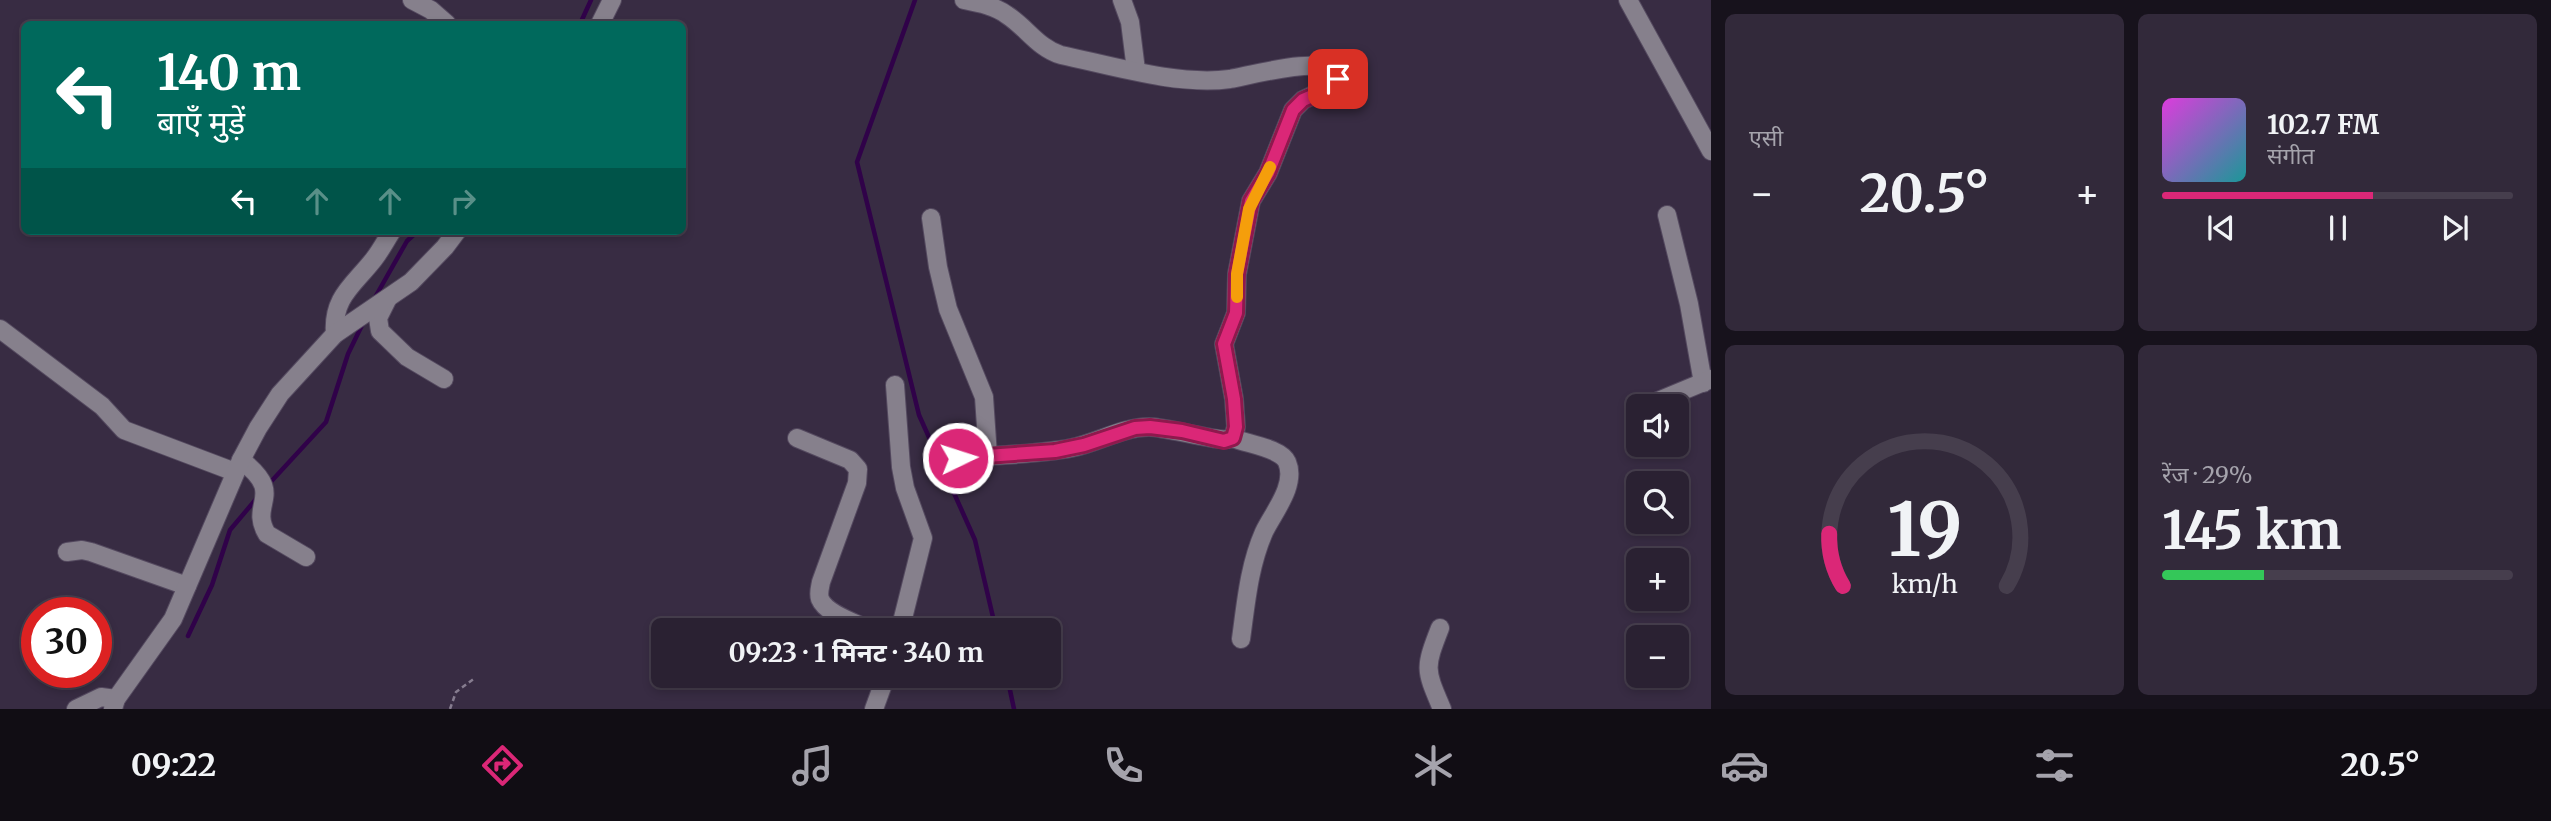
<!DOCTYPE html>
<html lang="hi">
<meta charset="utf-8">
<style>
:root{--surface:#2a2132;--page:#32293a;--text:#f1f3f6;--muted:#a5a3ac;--line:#463e4d;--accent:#db2777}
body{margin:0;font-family:Merriweather,"Noto Sans Devanagari",serif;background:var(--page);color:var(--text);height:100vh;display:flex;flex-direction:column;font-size:26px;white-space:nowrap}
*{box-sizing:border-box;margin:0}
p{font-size:23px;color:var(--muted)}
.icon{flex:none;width:38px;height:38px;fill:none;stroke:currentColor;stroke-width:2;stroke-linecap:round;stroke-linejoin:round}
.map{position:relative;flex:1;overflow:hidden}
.sheet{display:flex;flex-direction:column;gap:14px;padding:14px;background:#17121c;width:840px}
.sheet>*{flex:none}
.top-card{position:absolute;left:21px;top:21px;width:665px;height:214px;border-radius:10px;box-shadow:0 4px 10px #0003,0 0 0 2px var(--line);background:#00695c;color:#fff;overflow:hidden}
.fabs{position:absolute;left:1626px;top:394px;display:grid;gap:14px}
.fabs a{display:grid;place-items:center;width:63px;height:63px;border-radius:10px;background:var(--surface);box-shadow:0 4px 10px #0003,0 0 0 2px var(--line);font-size:35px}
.speed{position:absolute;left:21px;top:597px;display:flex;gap:14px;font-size:35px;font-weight:700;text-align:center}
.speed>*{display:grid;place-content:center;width:91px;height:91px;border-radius:50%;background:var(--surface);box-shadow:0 4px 10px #0003,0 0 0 2px var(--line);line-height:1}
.speed .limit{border:10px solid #d22;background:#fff;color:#111}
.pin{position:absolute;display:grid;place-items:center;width:60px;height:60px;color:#fff;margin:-30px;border-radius:14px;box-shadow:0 4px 10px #0006}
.me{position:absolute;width:77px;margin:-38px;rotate:86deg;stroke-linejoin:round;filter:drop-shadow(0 0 5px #0008)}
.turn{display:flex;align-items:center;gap:24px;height:147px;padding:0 21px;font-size:32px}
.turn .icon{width:91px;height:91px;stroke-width:2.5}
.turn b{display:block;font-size:49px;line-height:60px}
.lanes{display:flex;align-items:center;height:66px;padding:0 21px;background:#0003;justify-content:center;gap:35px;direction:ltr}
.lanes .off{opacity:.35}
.big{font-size:52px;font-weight:700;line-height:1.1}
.sheet .tile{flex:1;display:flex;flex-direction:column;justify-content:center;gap:10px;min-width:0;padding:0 24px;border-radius:10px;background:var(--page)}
.sheet .dial{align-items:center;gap:0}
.dial svg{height:182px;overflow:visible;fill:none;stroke:var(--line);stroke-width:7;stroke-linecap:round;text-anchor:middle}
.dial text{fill:var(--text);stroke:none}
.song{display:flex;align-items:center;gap:21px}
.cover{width:84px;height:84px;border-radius:10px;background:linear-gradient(135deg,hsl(300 70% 55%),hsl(180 70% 35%))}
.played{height:7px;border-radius:4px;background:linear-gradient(90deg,var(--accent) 60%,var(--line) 60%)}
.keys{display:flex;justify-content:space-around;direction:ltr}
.heat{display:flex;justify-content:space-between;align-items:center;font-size:38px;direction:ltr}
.charge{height:10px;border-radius:5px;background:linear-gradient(90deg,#34c759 29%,var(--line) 0)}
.sheet .tiles{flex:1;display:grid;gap:14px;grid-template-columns:repeat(2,1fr)}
.trip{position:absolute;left:651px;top:618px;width:410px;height:70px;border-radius:10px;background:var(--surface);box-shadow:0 4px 10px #0003,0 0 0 2px var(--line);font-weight:700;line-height:70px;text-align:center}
.tabs{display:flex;height:112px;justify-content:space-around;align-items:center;background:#110d14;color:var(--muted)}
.tabs .icon{width:49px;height:49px}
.tabs .active{color:var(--accent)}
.tabs b{font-size:32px;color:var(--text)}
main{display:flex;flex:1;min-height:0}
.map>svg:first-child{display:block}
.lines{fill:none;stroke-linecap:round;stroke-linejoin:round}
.stream{stroke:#300249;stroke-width:4.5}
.minor-casing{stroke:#54495f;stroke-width:20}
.path{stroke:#867c8f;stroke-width:2.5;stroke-dasharray:5 3.5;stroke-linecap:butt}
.minor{stroke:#86808c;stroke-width:18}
.route-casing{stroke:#8e194d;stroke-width:18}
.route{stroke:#db2777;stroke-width:12}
.slow{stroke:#f59e0b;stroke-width:12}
</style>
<main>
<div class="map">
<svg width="1711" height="709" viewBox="0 0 1711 709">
<rect width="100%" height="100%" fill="#382c43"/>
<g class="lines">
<!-- stream -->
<g class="stream">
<path d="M915,0L857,162L919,415L975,540L996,630"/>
<path d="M580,24L591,0"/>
<path d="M373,301L407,241L418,231"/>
<path d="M267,486L326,422L348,354L364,321"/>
<path d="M188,636L212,585L230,530L257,498"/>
<path d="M1007,676L1014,709"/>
</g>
<!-- minor casing -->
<g class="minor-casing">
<g id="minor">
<path d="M412,0L431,10L447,24"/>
<path d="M1122,0L1130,22L1136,70"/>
<path d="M1628,0L1711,151"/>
<path d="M600,24L612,0"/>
<path d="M1667,215L1689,304L1703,383"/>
<path d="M931,218L938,267L948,309L984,397L988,456"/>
<path d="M388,298L378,318L380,331L407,357L444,379"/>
<path d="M0,329L102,406L124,430L235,472"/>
<path d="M335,334C332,297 354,285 374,259C381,250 386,240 392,231"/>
<path d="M895,385L901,467L905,488L923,538L900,630"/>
<path d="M1646,406L1711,379"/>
<path d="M797,438L850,460L858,469L857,483L821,582C820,588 818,593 820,599C826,614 856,623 870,630"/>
<path d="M1233,438C1247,444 1281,448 1287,462C1297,485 1273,513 1264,532C1249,566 1246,603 1241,639"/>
<path d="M958,458C995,455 1034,455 1071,448C1097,443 1122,427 1149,427C1168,427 1222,444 1233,438L1236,427L1234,399L1224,344L1236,313L1237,274L1251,201L1268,173L1293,110L1303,100L1334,85L1338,75C1325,54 1253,75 1230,79C1178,86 1113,66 1061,55C1038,48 1027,28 1007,15C995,6 979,3 964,0"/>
<path d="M241,460C287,495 248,503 267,534L306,557"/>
<path d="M67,552L82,550L91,552L187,586"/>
<path d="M1440,628C1424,669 1425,669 1442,709"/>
<path d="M76,709L101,697L116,699"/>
<path d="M113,709L116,699L173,619L241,460L258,428L280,394L335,334L411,282L445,247L457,231"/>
<path d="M874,709L886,676"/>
</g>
</g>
<!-- path -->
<path class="path" d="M450,709L456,692L475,678"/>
<!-- minor -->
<use href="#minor" class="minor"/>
</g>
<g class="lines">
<!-- route casing -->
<g class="route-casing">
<path id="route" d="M958,458L1055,451L1084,445L1135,428L1150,427L1182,431L1224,441L1233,438L1236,427L1234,399L1224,344L1236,313L1237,274L1251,201L1268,173L1293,110L1303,100L1326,90L1338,79"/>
</g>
<!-- route -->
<use href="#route" class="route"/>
<!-- slow -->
<path class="slow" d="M1237,297V274L1249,209L1270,167"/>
</g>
</svg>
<div class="fabs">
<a><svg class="icon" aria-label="sound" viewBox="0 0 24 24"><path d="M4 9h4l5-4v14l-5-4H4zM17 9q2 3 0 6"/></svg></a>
<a><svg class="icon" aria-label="search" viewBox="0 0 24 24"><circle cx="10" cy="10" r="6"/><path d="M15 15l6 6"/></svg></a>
<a>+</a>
<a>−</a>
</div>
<div class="speed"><div class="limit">30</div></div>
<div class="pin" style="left:1338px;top:79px;background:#d93025"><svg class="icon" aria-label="arrive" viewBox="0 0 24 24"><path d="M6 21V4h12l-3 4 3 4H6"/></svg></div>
<svg class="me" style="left:958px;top:458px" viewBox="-20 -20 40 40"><circle r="17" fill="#db2777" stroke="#fff" stroke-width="3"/><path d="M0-11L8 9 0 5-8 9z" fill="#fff"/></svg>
<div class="trip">09:23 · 1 मिनट · 340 m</div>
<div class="top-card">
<div class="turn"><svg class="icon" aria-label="left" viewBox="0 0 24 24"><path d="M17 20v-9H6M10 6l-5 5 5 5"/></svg><div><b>140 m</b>बाएँ मुड़ें</div></div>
<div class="lanes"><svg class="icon" aria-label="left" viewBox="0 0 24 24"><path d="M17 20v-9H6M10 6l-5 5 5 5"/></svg><svg class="icon off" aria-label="ahead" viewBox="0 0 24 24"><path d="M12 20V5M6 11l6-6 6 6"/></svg><svg class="icon off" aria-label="ahead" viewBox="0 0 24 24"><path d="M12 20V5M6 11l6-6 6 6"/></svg><svg class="icon off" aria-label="right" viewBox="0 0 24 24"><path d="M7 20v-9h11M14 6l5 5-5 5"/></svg></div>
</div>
</div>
<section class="sheet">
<div class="tiles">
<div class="tile"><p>एसी</p>
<div class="heat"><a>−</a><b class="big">20.5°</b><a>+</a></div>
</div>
<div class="tile">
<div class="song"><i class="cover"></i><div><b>102.7 FM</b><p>संगीत</p></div></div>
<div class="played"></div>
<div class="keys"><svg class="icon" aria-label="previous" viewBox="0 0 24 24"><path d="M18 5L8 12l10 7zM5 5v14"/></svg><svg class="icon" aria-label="pause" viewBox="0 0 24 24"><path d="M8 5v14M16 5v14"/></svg><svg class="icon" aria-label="next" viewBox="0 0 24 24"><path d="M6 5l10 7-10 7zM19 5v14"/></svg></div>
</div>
<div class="tile dial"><svg viewBox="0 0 100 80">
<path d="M14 69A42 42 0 1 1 86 69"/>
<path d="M14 69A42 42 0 0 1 8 46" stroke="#db2777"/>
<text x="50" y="56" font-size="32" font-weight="700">19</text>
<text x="50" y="72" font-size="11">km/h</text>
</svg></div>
<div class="tile"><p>रेंज · 29%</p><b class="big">145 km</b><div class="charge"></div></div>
</div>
</section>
</main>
<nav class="tabs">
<b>09:22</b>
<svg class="icon active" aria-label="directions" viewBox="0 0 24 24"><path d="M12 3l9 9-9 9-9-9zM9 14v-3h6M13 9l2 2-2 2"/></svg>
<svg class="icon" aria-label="music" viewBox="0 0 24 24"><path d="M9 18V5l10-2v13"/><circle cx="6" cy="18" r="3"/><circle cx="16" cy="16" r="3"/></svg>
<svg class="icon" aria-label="phone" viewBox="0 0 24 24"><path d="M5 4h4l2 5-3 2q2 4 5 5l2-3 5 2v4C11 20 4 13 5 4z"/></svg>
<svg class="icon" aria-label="climate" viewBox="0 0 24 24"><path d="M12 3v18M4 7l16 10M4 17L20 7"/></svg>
<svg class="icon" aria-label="car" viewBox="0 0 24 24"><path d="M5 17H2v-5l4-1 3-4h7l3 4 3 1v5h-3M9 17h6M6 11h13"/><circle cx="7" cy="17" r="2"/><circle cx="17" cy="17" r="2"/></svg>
<svg class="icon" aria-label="filters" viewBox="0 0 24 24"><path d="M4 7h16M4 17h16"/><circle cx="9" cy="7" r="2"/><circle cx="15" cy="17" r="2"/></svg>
<b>20.5°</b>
</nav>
